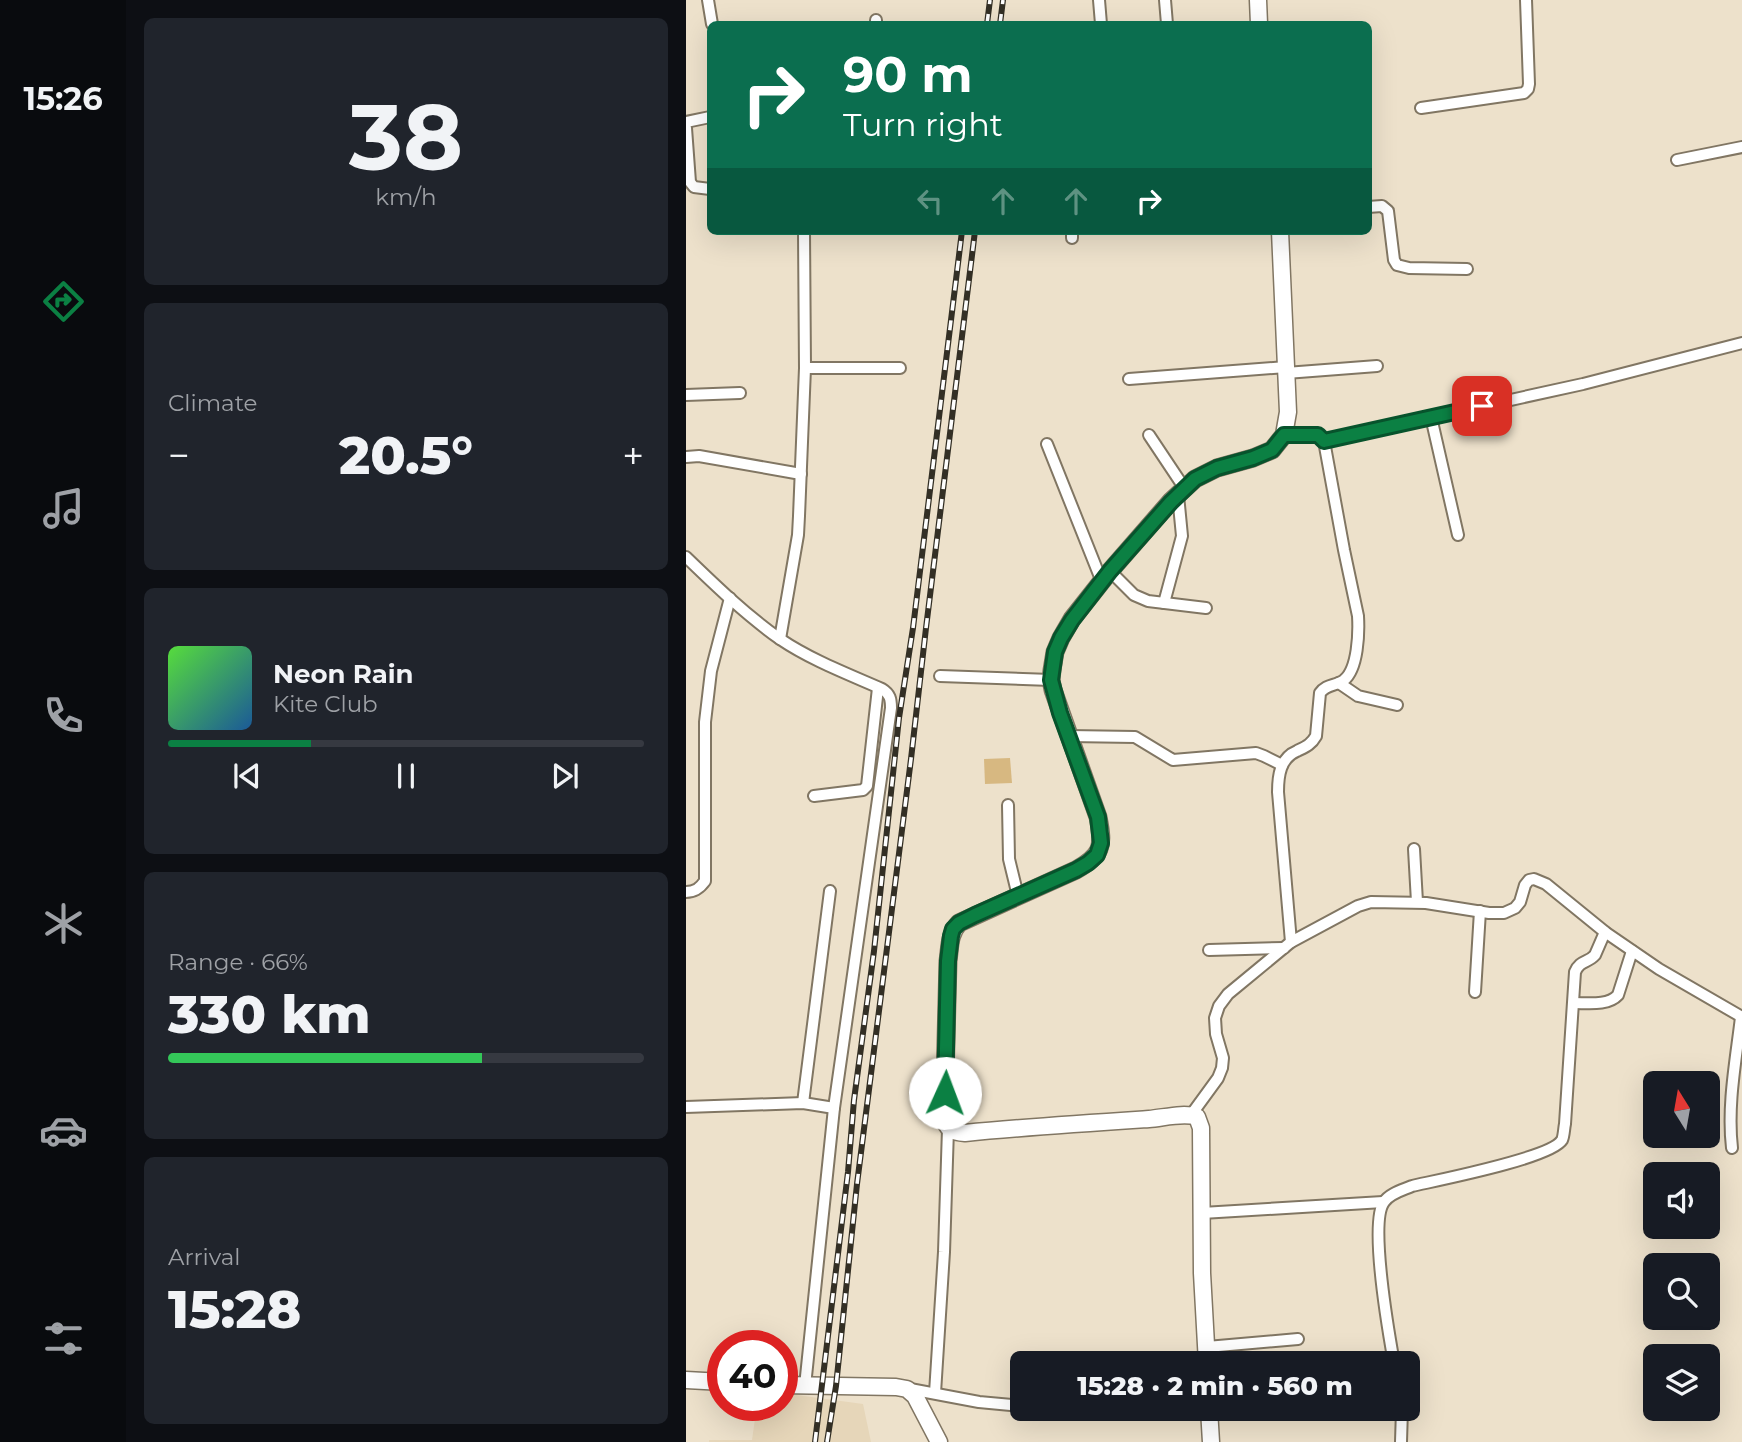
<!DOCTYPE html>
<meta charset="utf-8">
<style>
:root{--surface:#171b24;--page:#20242c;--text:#f1f3f6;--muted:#9ea1a6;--line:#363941;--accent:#0b8043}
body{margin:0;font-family:Montserrat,sans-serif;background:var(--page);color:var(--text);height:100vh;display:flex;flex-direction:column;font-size:26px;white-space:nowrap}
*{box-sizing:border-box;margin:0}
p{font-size:23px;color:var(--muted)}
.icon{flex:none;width:38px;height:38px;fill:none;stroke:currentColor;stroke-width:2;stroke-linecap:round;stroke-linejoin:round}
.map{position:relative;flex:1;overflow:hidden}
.details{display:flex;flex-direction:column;gap:18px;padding:18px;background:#0d0f14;width:560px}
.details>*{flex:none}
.banner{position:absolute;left:21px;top:21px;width:665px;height:214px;border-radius:10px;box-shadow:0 7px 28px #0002;background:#0b6e4f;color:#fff;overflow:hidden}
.needle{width:46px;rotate:349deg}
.tools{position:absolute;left:957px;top:1071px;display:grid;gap:14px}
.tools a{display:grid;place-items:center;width:77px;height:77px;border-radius:10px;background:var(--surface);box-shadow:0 7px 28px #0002;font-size:35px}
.speed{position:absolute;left:21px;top:1330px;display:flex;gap:14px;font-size:35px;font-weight:700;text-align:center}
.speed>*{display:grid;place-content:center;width:91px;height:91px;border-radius:50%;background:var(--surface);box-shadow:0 7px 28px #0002;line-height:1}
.speed .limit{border:10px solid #d22;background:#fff;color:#111}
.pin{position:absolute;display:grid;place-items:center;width:60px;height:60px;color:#fff;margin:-30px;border-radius:14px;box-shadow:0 4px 10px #0006}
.me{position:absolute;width:77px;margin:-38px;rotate:2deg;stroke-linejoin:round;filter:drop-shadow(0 0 5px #0008)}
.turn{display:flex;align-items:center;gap:24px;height:147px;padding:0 21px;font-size:32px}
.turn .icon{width:91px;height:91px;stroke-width:2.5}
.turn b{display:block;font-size:49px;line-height:60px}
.lanes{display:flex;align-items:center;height:66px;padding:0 21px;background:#0003;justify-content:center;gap:35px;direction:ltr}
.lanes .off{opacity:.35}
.big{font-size:52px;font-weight:800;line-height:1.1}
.details .card{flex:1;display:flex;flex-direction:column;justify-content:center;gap:10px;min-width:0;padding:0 24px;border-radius:10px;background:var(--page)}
.details .dial{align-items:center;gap:0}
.dial b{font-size:91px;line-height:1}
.song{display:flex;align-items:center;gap:21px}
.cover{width:84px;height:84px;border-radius:10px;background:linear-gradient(135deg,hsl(110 70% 55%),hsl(210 70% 35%))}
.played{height:7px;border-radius:4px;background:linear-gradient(90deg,var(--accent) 30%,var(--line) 30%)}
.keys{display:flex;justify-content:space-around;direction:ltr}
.heat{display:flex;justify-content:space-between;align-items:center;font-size:38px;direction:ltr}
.charge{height:10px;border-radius:5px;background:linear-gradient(90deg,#34c759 66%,var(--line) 0)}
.trip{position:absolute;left:324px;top:1351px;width:410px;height:70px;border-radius:10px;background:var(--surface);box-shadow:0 7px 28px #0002;font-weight:800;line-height:70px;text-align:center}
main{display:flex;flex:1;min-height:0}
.dock{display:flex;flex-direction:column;width:126px;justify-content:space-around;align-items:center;background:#090b0e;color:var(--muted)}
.dock .icon{width:49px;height:49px}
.dock .on{color:var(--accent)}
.dock b{font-size:32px;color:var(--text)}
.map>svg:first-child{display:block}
.built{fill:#e6d6b9}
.building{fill:#d7b881}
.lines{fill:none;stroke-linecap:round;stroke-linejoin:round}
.street-casing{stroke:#817663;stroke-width:14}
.secondary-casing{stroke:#817663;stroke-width:19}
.street{stroke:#fff;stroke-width:10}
.secondary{stroke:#fff;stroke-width:16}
.rail-casing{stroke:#332f25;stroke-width:6}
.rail{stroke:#fff;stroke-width:3.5;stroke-dasharray:10;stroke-linecap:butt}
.route-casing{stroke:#07532c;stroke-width:18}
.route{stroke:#0b8043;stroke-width:12}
</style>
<main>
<nav class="dock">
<b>15:26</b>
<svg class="icon on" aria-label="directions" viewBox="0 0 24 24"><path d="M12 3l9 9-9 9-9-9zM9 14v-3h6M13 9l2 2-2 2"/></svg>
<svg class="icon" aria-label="music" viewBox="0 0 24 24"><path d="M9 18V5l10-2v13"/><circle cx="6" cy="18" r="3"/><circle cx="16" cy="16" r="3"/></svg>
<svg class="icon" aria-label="phone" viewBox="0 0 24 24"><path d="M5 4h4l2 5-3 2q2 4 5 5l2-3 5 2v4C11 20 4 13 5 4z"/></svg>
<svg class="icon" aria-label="climate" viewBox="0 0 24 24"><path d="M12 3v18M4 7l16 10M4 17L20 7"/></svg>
<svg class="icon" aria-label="car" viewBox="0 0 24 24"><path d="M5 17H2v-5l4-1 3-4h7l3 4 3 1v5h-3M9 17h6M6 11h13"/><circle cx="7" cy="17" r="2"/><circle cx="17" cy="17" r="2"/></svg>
<svg class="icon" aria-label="filters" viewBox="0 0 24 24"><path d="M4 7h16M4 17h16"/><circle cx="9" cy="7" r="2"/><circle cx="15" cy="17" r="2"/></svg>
</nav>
<section class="details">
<div class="card dial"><b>38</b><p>km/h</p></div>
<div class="card"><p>Climate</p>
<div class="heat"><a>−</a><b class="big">20.5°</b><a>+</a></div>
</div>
<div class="card">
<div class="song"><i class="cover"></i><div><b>Neon Rain</b><p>Kite Club</p></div></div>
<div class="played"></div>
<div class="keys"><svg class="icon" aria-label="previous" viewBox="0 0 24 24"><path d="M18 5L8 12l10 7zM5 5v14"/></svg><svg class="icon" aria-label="pause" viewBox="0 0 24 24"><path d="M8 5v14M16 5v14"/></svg><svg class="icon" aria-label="next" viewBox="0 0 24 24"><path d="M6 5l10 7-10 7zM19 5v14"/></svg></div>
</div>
<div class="card"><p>Range · 66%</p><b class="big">330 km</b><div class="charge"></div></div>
<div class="card"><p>Arrival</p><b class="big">15:28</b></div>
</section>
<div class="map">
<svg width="1056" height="1442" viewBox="0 0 1056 1442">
<rect width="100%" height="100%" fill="#ede1cb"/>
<!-- built -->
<path class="built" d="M96,1393L177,1404L185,1442H23V1440H66L71,1405H96Z"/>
<!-- building -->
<path class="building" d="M324,758L326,783L299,784L298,759Z"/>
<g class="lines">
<!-- street casing -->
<g class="street-casing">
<g id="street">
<path d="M22,0L26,24"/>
<path d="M413,0L415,24"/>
<path d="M479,0L481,24"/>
<path d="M190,20V24"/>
<path d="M735,108L838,93L842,89L843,84L840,0"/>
<path d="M0,122L24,117"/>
<path d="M0,128L4,182L8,187L24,189"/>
<path d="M991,160L1056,147"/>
<path d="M682,207L696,206L702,211L708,260L711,265L723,268L781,269"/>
<path d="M386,231V238"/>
<path d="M119,368H214"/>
<path d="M600,373L691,366"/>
<path d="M443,379L600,367"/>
<path d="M0,395L54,393"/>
<path d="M745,417L772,535"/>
<path d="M463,435L499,489"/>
<path d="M598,435H632L638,441L658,550L672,616C673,633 672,669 658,680C650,686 640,684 634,693L630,736C625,745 619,747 611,751C594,758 592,776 592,792L605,942"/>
<path d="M638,441L897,384L1056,343"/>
<path d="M361,444L416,582"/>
<path d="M0,457L13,456L115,474"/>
<path d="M0,557C30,586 60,615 94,639C125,660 162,674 196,689C204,694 205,699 205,708L148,1108L119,1386"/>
<path d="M424,571L448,595L462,601L520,608"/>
<path d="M478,603L496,536L492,495"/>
<path d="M94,639L112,535L113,516L119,368L118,231"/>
<path d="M254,676L365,680"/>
<path d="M653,683L672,696L711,705"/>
<path d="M383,736L449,737L487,760L570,753L578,756L596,765"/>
<path d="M128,796L177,790L181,786L192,688"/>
<path d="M322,805L323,859L332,896"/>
<path d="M728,849L731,902"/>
<path d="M0,892C9,892 14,888 19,881V722L25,671L44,598"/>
<path d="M523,950L598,948"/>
<path d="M789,992L794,911"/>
<path d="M888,1003C902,1003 922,1006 932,995L946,951"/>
<path d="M117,1103L144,891"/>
<path d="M0,1107L117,1103L148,1108"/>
<path d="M505,1115L532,1078L536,1068L537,1058L530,1034L529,1018L533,1006L542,994L605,942L672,906L685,902L740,903L803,913H818L829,908L834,902L839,885L843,880L848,879L860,884L919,932L973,969L1056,1017"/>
<path d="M1046,1148C1041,1105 1050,1060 1055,1017"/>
<path d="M516,1213L697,1202"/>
<path d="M521,1347L612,1339"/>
<path d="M708,1363C703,1335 683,1222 698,1202C704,1193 717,1190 726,1186C752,1180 865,1158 876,1140C878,1136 878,1128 879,1124L889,972C894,960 902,963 909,955L919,932"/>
<path d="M224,1389L293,1402L336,1406"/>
<path d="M249,1393L258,1252L262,1129"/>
<path d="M371,1409L430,1414"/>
<path d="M715,1442L716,1409"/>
</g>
</g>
<!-- secondary casing -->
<g class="secondary-casing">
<g id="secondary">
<path d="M572,0L573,24"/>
<path d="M521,1363L516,1273L515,1128L511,1117C498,1112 477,1118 463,1119C402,1123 340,1127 279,1133C267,1132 263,1131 258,1120L262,961C264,947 263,934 273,923L390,870C416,855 418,847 412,817L367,690L365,680L366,670L369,652L375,638L386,619L424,571L485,501L509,479L531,468L567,458L586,450L598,435L602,412L594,231"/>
<path d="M0,1380L37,1382"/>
<path d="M96,1385L210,1387L221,1389L229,1396L253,1442"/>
<path d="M523,1409L525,1442"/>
</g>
</g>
<!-- street -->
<use href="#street" class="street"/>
<!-- secondary -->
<use href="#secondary" class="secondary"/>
<!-- rail casing -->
<g class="rail-casing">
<g id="rail">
<path d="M301,24L304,0"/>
<path d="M314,24L317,0"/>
<path d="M129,1442L162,1172L168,1100L188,951L213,718L227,628L276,231"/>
<path d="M141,1442L150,1386L171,1184L225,759L240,628L289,231"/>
</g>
</g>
<!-- rail -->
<use href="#rail" class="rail"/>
</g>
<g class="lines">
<!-- route casing -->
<g class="route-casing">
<path id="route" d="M259,1093L262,961L265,936L267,929L273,923L289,915L390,870L402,863L411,855L415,843L412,817L374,713L365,680L369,652L375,638L386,620L424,571L485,502L509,479L531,468L567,458L586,450L598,435H632L638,441L796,406"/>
</g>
<!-- route -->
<use href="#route" class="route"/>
</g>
</svg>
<div class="tools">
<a><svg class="needle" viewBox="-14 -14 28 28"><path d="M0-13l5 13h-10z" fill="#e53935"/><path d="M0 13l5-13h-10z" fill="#9ea1a6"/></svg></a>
<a><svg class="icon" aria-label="sound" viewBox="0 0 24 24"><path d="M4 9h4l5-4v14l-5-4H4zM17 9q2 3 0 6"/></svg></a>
<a><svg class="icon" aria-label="search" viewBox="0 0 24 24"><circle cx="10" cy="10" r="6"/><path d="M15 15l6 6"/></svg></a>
<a><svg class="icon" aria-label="layers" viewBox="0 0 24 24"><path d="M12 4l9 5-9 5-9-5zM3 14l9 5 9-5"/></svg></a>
</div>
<div class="speed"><div class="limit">40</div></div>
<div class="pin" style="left:796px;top:406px;background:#d93025"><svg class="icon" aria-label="arrive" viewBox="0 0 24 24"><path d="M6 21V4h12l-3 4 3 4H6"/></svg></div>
<svg class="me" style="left:259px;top:1093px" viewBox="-20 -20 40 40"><circle r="19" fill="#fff"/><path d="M0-13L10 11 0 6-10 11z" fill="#0b8043"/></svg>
<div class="trip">15:28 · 2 min · 560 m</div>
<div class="banner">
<div class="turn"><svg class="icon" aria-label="right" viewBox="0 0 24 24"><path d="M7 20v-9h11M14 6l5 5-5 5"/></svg><div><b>90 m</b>Turn right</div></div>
<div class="lanes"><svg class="icon off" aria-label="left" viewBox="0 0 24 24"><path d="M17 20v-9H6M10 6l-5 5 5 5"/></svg><svg class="icon off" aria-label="ahead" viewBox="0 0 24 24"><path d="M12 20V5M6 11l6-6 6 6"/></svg><svg class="icon off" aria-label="ahead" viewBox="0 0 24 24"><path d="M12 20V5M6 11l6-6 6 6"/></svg><svg class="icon" aria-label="right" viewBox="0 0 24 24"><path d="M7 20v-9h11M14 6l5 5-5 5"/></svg></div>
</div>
</div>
</main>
